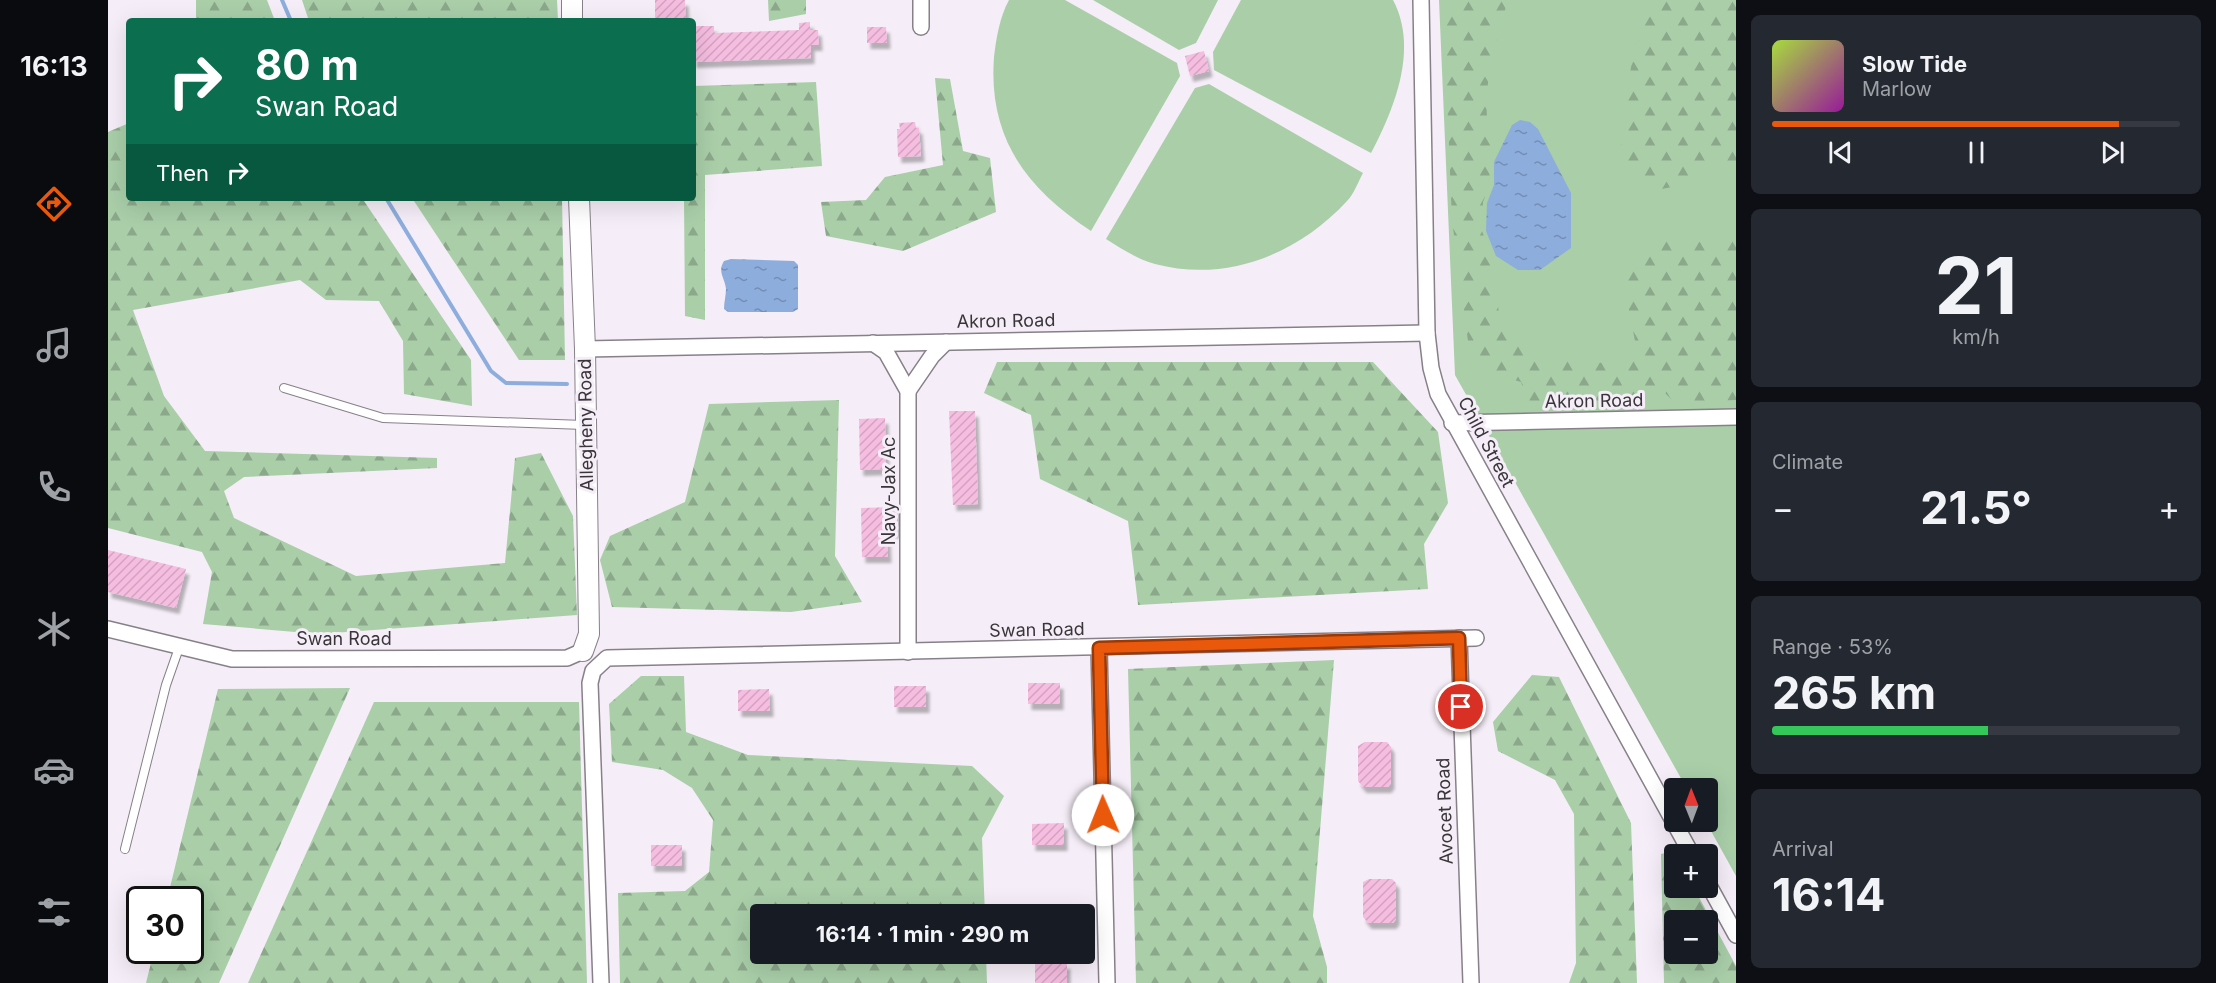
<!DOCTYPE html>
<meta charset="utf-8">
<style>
:root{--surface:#171b24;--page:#242831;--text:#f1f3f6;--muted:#9ea1a6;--line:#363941;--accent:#ea580c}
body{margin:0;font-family:Inter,sans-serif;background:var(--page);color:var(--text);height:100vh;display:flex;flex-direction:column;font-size:22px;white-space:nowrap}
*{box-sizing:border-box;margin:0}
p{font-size:20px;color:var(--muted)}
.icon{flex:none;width:33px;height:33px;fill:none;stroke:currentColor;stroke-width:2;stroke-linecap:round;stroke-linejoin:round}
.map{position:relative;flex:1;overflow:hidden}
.side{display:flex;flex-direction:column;gap:15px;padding:15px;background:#0d0f14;width:480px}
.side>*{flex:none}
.guide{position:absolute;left:18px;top:18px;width:570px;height:183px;border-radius:6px;box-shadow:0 6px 24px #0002;background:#0b6e4f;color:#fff;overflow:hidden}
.needle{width:39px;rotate:359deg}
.tools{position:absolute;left:1556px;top:778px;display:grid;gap:12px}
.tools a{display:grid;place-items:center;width:54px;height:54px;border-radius:6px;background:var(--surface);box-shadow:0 6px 24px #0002;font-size:30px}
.speed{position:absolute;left:18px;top:886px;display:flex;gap:12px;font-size:30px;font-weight:700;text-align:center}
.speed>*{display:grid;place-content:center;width:78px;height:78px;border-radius:50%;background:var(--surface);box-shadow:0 6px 24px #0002;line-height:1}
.speed .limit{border:3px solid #111;border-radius:9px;background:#fff;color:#111}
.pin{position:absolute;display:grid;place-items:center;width:51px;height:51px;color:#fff;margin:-26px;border:3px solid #fff;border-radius:50%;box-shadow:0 2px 6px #0007}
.me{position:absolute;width:66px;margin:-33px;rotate:359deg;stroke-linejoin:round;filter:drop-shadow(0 0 4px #0008)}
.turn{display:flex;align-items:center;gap:21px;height:126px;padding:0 30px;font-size:27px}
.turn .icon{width:78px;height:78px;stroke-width:2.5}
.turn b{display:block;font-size:42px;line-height:51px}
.then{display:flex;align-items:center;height:57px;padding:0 30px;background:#0003;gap:12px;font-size:22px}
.big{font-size:45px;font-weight:700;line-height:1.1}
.side .tile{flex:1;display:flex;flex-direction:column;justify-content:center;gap:9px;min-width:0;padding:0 21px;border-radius:9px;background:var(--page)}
.side .dial{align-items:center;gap:0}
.dial b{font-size:78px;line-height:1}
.song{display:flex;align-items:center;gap:18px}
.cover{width:72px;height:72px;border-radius:9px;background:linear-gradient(135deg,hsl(80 70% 55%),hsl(300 70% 35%))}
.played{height:6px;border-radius:3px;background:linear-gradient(90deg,var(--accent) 85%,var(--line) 85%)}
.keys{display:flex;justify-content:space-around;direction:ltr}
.heat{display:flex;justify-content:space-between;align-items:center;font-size:33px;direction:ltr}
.charge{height:9px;border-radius:4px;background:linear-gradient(90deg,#34c759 53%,var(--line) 0)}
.trip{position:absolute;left:642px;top:904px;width:345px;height:60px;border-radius:6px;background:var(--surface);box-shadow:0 6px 24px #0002;font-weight:700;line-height:60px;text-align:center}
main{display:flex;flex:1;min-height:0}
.dock{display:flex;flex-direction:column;width:108px;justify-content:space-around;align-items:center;background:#090b0e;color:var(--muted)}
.dock .icon{width:42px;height:42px}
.dock .on{color:var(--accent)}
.dock b{font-size:27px;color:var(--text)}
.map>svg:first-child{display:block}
.green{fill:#a9cea8}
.forest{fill:url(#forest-firs);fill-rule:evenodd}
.water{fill:url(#water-ripples)}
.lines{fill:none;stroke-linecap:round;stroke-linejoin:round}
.stream{stroke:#8daddc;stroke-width:4}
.building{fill:url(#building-hatch);filter:url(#shadow)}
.service-casing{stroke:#878089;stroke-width:10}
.minor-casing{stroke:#878089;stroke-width:18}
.tertiary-casing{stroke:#878089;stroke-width:22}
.service{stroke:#fff;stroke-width:8}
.minor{stroke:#fff;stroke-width:15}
.tertiary{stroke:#fff;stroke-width:20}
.route-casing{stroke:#983908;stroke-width:15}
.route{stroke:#ea580c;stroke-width:10}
.labels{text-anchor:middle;stroke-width:6;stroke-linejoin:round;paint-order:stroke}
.street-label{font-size:18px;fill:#39363a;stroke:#f5edf7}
</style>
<main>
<nav class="dock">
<b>16:13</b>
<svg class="icon on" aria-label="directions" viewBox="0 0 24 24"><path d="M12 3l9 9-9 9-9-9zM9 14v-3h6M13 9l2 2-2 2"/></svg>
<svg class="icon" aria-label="music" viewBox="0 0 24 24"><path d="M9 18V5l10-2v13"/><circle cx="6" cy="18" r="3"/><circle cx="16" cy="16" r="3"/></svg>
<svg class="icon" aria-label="phone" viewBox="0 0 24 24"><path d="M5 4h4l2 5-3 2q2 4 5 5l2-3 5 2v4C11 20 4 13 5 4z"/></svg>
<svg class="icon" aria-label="climate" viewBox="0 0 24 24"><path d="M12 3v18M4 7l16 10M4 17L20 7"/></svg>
<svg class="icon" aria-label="car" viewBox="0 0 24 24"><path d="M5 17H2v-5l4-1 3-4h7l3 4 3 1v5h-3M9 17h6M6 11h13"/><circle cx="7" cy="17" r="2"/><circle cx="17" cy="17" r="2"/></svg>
<svg class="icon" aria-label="filters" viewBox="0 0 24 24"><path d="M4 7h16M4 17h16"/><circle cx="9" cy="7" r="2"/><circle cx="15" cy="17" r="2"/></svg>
</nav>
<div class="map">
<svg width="1628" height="983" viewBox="0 0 1628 983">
<defs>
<pattern id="forest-firs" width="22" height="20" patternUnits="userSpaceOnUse" patternTransform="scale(1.5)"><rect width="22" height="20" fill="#a9cea8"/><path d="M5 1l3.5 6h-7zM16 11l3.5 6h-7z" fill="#8ba88a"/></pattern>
<pattern id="water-ripples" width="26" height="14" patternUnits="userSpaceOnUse" patternTransform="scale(1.5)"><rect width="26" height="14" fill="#8daddc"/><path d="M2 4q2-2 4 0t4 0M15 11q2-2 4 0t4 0" fill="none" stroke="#748eb3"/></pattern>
<pattern id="building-hatch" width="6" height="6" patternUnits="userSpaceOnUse" patternTransform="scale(1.5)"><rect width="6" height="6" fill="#f5bde0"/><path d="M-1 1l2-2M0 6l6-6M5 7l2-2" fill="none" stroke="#d3a3c1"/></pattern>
<filter id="shadow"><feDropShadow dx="3.5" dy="6" stdDeviation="1.5" flood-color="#0004"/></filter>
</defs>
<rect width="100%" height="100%" fill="#f5edf7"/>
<!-- green -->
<g class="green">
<path d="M901,0H957L1069,63L1072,76L983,231C918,188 880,138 886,57C888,39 892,16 901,0Z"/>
<path d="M985,0H1110L1088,43L1071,50Z"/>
<path d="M1133,0H1285C1311,49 1286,109 1263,153L1106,70L1105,52Z"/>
<path d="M1331,0H1628V876L1598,822L1599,789H1579L1347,375Z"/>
<path d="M1101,84L1255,173C1250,182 1246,194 1239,201C1190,254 1119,283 1047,264C1029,259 1014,249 998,239L1087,88Z"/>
</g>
<!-- forest -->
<g class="forest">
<path d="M88,0H159L167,21H88Z"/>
<path d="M194,0H449L450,21H201Z"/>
<path d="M660,0H698V14L661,21Z"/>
<path d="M1335,0H1400C1386,47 1369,100 1385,149L1381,158L1382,184L1375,202L1374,231L1384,257L1393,330L1427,357L1520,365L1528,346L1516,285L1541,242L1561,233L1586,243L1628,234V400L1568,404L1552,388L1549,405L1450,409L1420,401L1413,382L1384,373L1360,341L1344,220Z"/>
<path d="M1542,0H1628V163L1608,165L1586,183L1537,192L1524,180L1513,142L1523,67Z"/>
<path d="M827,78L842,79L855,151L882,158L888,212L795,251L718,236L713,202L758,200L777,177L835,165Z"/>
<path d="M708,82L714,166L597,175V320L577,316L576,198H585V86Z"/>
<path d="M21,123V198H254L363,360L364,406L296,394L295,341L271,301L218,300L192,280L25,310L56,396L97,451L329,458V468L136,477L116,491L126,518L248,576L397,563L407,458L433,453L465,516L469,615L211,634L95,624L104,572L94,552L0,528V132Z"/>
<path d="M304,198H454L457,360H411Z"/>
<path d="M889,362H1265L1330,432L1340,503L1316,544L1320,589L1030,605L1020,521L932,479L923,415L876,393Z"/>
<path d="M731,400L727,556L754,602L683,612L504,607L492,560L502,536L577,502L601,404Z"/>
<path d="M1226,660L1205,916L1219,967V983H1028L1020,669Z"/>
<path d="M1424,675L1451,677L1523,823L1529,983H1461L1468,963L1466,814L1447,780L1390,751L1385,722Z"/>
<path d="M533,676H576L578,732L640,755L864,766L896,796L874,838L877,915H652V954H878L879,983H512L510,893L577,891L601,872L605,820L584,788L555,770L504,762L501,704Z"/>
<path d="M242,688L111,983H38L46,951H82V900H59L110,689Z"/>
<path d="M266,702H471L479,983H140Z"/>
<path d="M1566,851L1568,855H1566V888H1586L1628,966V983H1556L1553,854ZM1566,921H1599V954H1566Z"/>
</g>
<!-- water -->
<g class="water">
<path d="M1412,120L1422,122L1430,129L1463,193V248L1432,270H1410L1388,256L1378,231L1379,203L1386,185V162L1404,125Z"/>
<path d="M623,259L686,261L690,265V309L685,312H620L616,309C616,302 618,295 618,289C617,278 609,272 616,261Z"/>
</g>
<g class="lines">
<!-- stream -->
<g class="stream">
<path d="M174,0L183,21"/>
<path d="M278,198L383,371L398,383L459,384"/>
</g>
</g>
<!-- building -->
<g class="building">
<path d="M547,0H577L578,21H547Z"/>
<path d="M702,22V30H710L711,45H703V58L585,62V26H606V33L691,30V23Z"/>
<path d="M759,27H778L779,43H759Z"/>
<path d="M1096,51L1101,71L1082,76L1077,56Z"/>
<path d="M807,122L808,128H811L813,156L790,157L789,129H792L791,123Z"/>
<path d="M841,411H867L870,504L845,505Z"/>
<path d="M777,418L778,469L752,470L751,419Z"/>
<path d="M788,507L789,532L779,533L780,557H754L753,508Z"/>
<path d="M0,550L78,569L68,608L0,592Z"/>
<rect x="920" y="683" width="32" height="21"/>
<rect x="786" y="686" width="32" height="21"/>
<path d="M661,689L662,711H630V690Z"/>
<path d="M1257,742H1279L1283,747V783L1280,787H1255L1250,781V746Z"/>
<path d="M956,823V845H924V824Z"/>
<rect x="543" y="845" width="31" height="21"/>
<path d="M1261,879H1284L1288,883V919L1285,923H1260L1255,917V882Z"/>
<rect x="927" y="963" width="32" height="20"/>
</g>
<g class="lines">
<!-- service casing -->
<g class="service-casing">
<g id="service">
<path d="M176,388L275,418L476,425"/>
<path d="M17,849L58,685L72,645"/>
</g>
</g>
<!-- minor casing -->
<g class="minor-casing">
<g id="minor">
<path d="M813,0V27"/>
<path d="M1313,0L1319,333L1323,368L1330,394L1584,855"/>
<path d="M765,343L778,352L800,391V652"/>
<path d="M477,349L1319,333"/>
<path d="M800,391L824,356L838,342"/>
<path d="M1344,423L1628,417"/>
<path d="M0,629L124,659L459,658L475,651"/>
<path d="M1351,638L1363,983"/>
<path d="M991,648L999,983"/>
<path d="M1599,882L1628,935"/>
<path d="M493,983L482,683L485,671L499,658L1368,638"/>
</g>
</g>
<!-- tertiary casing -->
<g class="tertiary-casing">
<g id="tertiary">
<path d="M464,0V21"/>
<path d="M471,198L477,349L481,634L475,651"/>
</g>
</g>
<!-- service -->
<use href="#service" class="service"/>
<!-- minor -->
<use href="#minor" class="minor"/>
<!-- tertiary -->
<use href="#tertiary" class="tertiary"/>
</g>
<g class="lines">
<!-- route casing -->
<g class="route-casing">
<path id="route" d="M995,815L991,648L1351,638L1353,707"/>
</g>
<!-- route -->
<use href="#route" class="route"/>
</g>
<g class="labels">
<!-- street labels -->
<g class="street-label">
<text transform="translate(898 321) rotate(-1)" y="6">Akron Road</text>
<text transform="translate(1486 401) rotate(-1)" y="6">Akron Road</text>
<text transform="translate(478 425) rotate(-91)" y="6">Allegheny Road</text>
<text transform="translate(1378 442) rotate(62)" y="6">Child Street</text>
<text transform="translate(781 491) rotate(-90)" y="6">Navy-Jax Ac</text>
<text transform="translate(929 630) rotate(-1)" y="6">Swan Road</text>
<text x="236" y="645">Swan Road</text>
<text transform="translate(1337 811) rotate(-92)" y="6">Avocet Road</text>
</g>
</g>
</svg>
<div class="tools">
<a><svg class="needle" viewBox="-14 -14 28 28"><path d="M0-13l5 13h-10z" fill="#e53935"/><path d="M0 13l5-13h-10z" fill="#9ea1a6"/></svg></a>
<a>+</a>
<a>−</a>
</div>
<div class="speed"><div class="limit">30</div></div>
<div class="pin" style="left:1353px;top:707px;background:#d93025"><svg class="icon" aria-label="arrive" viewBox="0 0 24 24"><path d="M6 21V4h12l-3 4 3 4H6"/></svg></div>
<svg class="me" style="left:995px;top:815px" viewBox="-20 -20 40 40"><circle r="19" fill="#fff"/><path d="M0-13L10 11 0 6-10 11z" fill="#ea580c"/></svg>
<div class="trip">16:14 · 1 min · 290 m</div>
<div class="guide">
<div class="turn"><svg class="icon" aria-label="right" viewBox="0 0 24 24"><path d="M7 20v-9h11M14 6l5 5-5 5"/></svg><div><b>80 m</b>Swan Road</div></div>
<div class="then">Then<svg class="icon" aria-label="right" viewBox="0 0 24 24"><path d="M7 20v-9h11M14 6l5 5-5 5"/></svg></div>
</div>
</div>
<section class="side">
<div class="tile">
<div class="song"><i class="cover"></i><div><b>Slow Tide</b><p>Marlow</p></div></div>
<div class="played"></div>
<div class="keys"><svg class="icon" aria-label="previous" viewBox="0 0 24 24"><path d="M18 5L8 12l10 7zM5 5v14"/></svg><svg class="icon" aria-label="pause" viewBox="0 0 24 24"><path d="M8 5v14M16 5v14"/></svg><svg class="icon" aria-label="next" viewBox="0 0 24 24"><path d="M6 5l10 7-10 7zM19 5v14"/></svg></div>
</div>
<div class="tile dial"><b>21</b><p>km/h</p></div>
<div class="tile"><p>Climate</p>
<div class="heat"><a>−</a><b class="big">21.5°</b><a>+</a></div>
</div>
<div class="tile"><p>Range · 53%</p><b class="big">265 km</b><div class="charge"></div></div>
<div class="tile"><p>Arrival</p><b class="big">16:14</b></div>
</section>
</main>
